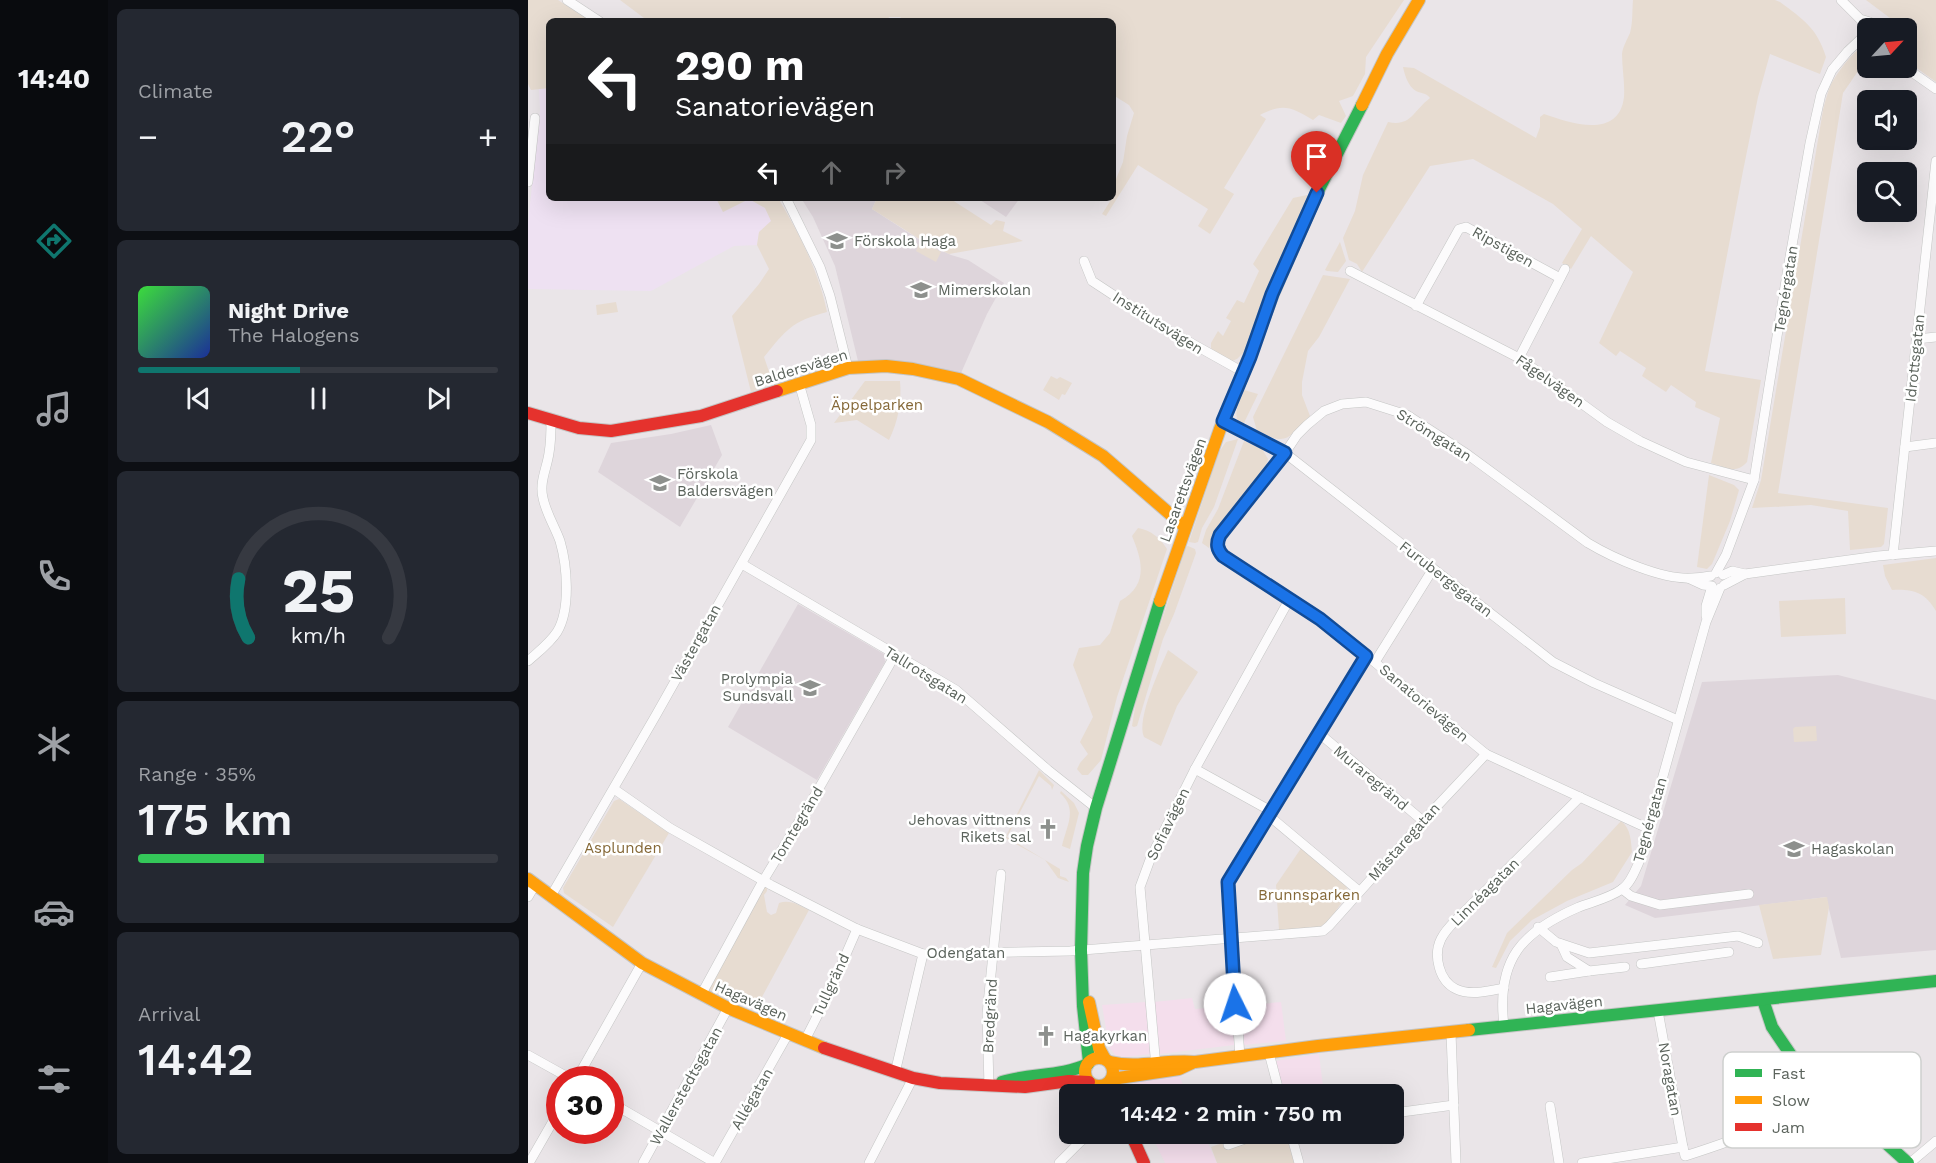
<!DOCTYPE html>
<meta charset="utf-8">
<style>
:root{--surface:#171b24;--page:#242831;--text:#f1f3f6;--muted:#9ea1a6;--line:#363941;--accent:#0f766e}
body{margin:0;font-family:"Work Sans",sans-serif;background:var(--page);color:var(--text);height:100vh;display:flex;flex-direction:column;font-size:22px;white-space:nowrap}
*{box-sizing:border-box;margin:0}
p{font-size:20px;color:var(--muted)}
.icon{flex:none;width:33px;height:33px;fill:none;stroke:currentColor;stroke-width:2;stroke-linecap:round;stroke-linejoin:round}
.map{position:relative;flex:1;overflow:hidden}
.side{display:flex;flex-direction:column;gap:9px;padding:9px;background:#0d0f14;width:420px}
.side>*{flex:none}
.guide{position:absolute;left:18px;top:18px;width:570px;height:183px;border-radius:9px;box-shadow:0 6px 24px #0002;background:#202124;color:#fff;overflow:hidden}
.needle{width:39px;rotate:64deg}
.fabs{position:absolute;left:1329px;top:18px;display:grid;gap:12px}
.fabs a{display:grid;place-items:center;width:60px;height:60px;border-radius:9px;background:var(--surface);box-shadow:0 6px 24px #0002;font-size:30px}
.speed{position:absolute;left:18px;top:1066px;display:flex;gap:12px;font-size:30px;font-weight:700;text-align:center}
.speed>*{display:grid;place-content:center;width:78px;height:78px;border-radius:50%;background:var(--surface);box-shadow:0 6px 24px #0002;line-height:1}
.speed .limit{border:9px solid #d22;background:#fff;color:#111}
.pin{position:absolute;display:grid;place-items:center;width:51px;height:51px;color:#fff;margin:-62px -26px;border-radius:50% 50% 50% 0;rotate:-45deg;box-shadow:0 0 6px #0007}
.pin .icon{rotate:45deg}
.me{position:absolute;width:66px;margin:-33px;rotate:356deg;stroke-linejoin:round;filter:drop-shadow(0 0 4px #0008)}
.turn{display:flex;align-items:center;gap:21px;height:126px;padding:0 30px;font-size:27px}
.turn .icon{width:78px;height:78px;stroke-width:2.5}
.turn b{display:block;font-size:42px;line-height:51px}
.lanes{display:flex;align-items:center;height:57px;padding:0 30px;background:#0003;justify-content:center;gap:30px;direction:ltr}
.lanes .off{opacity:.35}
.big{font-size:45px;font-weight:600;line-height:1.1}
.side .tile{flex:1;display:flex;flex-direction:column;justify-content:center;gap:9px;min-width:0;padding:0 21px;border-radius:9px;background:var(--page)}
.side .dial{align-items:center;gap:0}
.dial svg{height:156px;overflow:visible;fill:none;stroke:var(--line);stroke-width:7;stroke-linecap:round;text-anchor:middle}
.dial text{fill:var(--text);stroke:none}
.song{display:flex;align-items:center;gap:18px}
.cover{width:72px;height:72px;border-radius:9px;background:linear-gradient(135deg,hsl(120 70% 55%),hsl(230 70% 35%))}
.played{height:6px;border-radius:3px;background:linear-gradient(90deg,var(--accent) 45%,var(--line) 45%)}
.keys{display:flex;justify-content:space-around;direction:ltr}
.heat{display:flex;justify-content:space-between;align-items:center;font-size:33px;direction:ltr}
.charge{height:9px;border-radius:4px;background:linear-gradient(90deg,#34c759 35%,var(--line) 0)}
.trip{position:absolute;left:531px;top:1084px;width:345px;height:60px;border-radius:9px;background:var(--surface);box-shadow:0 6px 24px #0002;font-weight:600;line-height:60px;text-align:center}
main{display:flex;flex:1;min-height:0}
.dock{display:flex;flex-direction:column;width:108px;justify-content:space-around;align-items:center;background:#090b0e;color:var(--muted)}
.dock .icon{width:42px;height:42px}
.dock .active{color:var(--accent)}
.dock b{font-size:27px;color:var(--text)}
.map>svg:first-child{display:block}
.commercial{fill:#f4deec}
.education{fill:#ded5db}
.medical{fill:#eee1f2}
.green{fill:#e7dcd1}
.lines{fill:none;stroke-linecap:round;stroke-linejoin:round}
.street-casing{stroke:#c5c6c5;stroke-width:10}
.fast-casing{stroke:#c5c5c4;stroke-width:14}
.slow-casing{stroke:#c5c5c4;stroke-width:14}
.jam-casing{stroke:#c5c5c4;stroke-width:14}
.street{stroke:#fcfbfc;stroke-width:9}
.fast{stroke:#30b455;stroke-width:12}
.slow{stroke:#ff9f0a;stroke-width:12}
.jam{stroke:#e5322d;stroke-width:12}
.route-casing{stroke:#114b97;stroke-width:15}
.route{stroke:#1a73e8;stroke-width:10}
.labels{text-anchor:middle;stroke-width:5;stroke-linejoin:round;paint-order:stroke}
.poi-label{font-size:15px;fill:#5b635c;stroke:#fff;text-anchor:start}
.street-label{font-size:15px;fill:#5b635c;stroke:#fff}
.park-label{font-size:15px;fill:#856837;stroke:#fff}
.key{fill:#fff;stroke:#ced0ce;stroke-width:1.5}
.key-label{font-size:16px;fill:#5b635c}
</style>
<main>
<nav class="dock">
<b>14:40</b>
<svg class="icon active" aria-label="directions" viewBox="0 0 24 24"><path d="M12 3l9 9-9 9-9-9zM9 14v-3h6M13 9l2 2-2 2"/></svg>
<svg class="icon" aria-label="music" viewBox="0 0 24 24"><path d="M9 18V5l10-2v13"/><circle cx="6" cy="18" r="3"/><circle cx="16" cy="16" r="3"/></svg>
<svg class="icon" aria-label="phone" viewBox="0 0 24 24"><path d="M5 4h4l2 5-3 2q2 4 5 5l2-3 5 2v4C11 20 4 13 5 4z"/></svg>
<svg class="icon" aria-label="climate" viewBox="0 0 24 24"><path d="M12 3v18M4 7l16 10M4 17L20 7"/></svg>
<svg class="icon" aria-label="car" viewBox="0 0 24 24"><path d="M5 17H2v-5l4-1 3-4h7l3 4 3 1v5h-3M9 17h6M6 11h13"/><circle cx="7" cy="17" r="2"/><circle cx="17" cy="17" r="2"/></svg>
<svg class="icon" aria-label="filters" viewBox="0 0 24 24"><path d="M4 7h16M4 17h16"/><circle cx="9" cy="7" r="2"/><circle cx="15" cy="17" r="2"/></svg>
</nav>
<section class="side">
<div class="tile"><p>Climate</p>
<div class="heat"><a>−</a><b class="big">22°</b><a>+</a></div>
</div>
<div class="tile">
<div class="song"><i class="cover"></i><div><b>Night Drive</b><p>The Halogens</p></div></div>
<div class="played"></div>
<div class="keys"><svg class="icon" aria-label="previous" viewBox="0 0 24 24"><path d="M18 5L8 12l10 7zM5 5v14"/></svg><svg class="icon" aria-label="pause" viewBox="0 0 24 24"><path d="M8 5v14M16 5v14"/></svg><svg class="icon" aria-label="next" viewBox="0 0 24 24"><path d="M6 5l10 7-10 7zM19 5v14"/></svg></div>
</div>
<div class="tile dial"><svg viewBox="0 0 100 80">
<path d="M14 69A42 42 0 1 1 86 69"/>
<path d="M14 69A42 42 0 0 1 9 39" stroke="#0f766e"/>
<text x="50" y="56" font-size="32" font-weight="700">25</text>
<text x="50" y="72" font-size="11">km/h</text>
</svg></div>
<div class="tile"><p>Range · 35%</p><b class="big">175 km</b><div class="charge"></div></div>
<div class="tile"><p>Arrival</p><b class="big">14:42</b></div>
</section>
<div class="map">
<svg width="1408" height="1163" viewBox="0 0 1408 1163">
<rect width="100%" height="100%" fill="#eae5e8"/>
<!-- commercial -->
<g class="commercial">
<path d="M664,998L667,1009L704,1006L706,1045L632,1054L626,1002Z"/>
<path d="M618,1002L623,1054L597,1057L587,1055L581,1047L574,1005Z"/>
<path d="M753,1002L758,1041L716,1045L713,1006Z"/>
<path d="M791,1054L796,1095H756L748,1066V1061Z"/>
<path d="M651,1075L659,1095H604L602,1091L605,1083Z"/>
<path d="M623,1134H676L689,1163H637Z"/>
</g>
<!-- education -->
<g class="education">
<path d="M273,198H349L344,209L392,240L423,255L440,260L476,283L459,314L433,373L406,367L330,361L307,266L285,217Z"/>
<path d="M449,198H492L478,217Z"/>
<path d="M183,425L194,455L152,527L70,472L83,443L143,434Z"/>
<path d="M270,604L356,654L357,662L289,780L200,727Z"/>
<path d="M1310,675L1408,700V950L1313,958L1298,897L1127,918L1097,905L1113,886L1174,682Z"/>
</g>
<!-- medical -->
<path class="medical" d="M21,88V198H188L195,212L221,199L237,208L244,221L231,232L229,245L206,246L123,291L0,289V223L12,110L11,89Z"/>
<!-- green -->
<g class="green">
<path d="M0,0H30L62,21H21V88L3,90L0,84Z"/>
<path d="M92,0H876L838,57L837,74L825,96L811,101L818,116L813,123L791,115L785,120C763,107 755,103 732,115L738,119L696,188L706,194L682,234L670,226L680,209L610,165L578,216L574,214L586,195V184L595,162L599,136L606,113L601,105L585,95V21H377L372,17H361L359,21H120Z"/>
<path d="M1105,0H1247L1252,2C1276,20 1289,28 1298,57L1292,74L1242,54L1230,97L1215,171L1177,371L1233,380L1219,462C1208,475 1197,467 1183,463L1192,418L1167,407L1168,402L1143,385L1138,392L1114,376L1118,368L1092,351L1088,356L1071,343L1105,272L1063,236L1043,269L1034,263L1054,229L1025,204L945,159L902,166L834,272L829,264L821,260L815,238L827,211L835,175L860,122C883,127 885,111 902,98C897,92 894,94 888,91C880,86 877,76 875,67L886,68L1008,138L1012,127V117L1016,114C1042,123 1091,140 1096,97C1097,83 1094,68 1094,54C1095,46 1099,40 1102,33C1105,23 1104,10 1105,0Z"/>
<path d="M1338,0H1408V82L1379,61L1378,28H1366L1370,24Z"/>
<path d="M1339,44V58L1315,93L1250,493L1360,508L1356,544L1353,547L1322,550L1320,511L1283,505L1224,508L1233,480L1295,110C1297,102 1299,94 1302,87C1307,75 1327,48 1339,44Z"/>
<path d="M779,195L782,199L773,213L733,305L715,353L709,359L704,361L686,354L683,348V343L690,331L695,336L703,321L698,318L709,300L716,303L731,271L725,264L765,198Z"/>
<path d="M188,198H250C271,233 291,272 299,312C264,321 258,330 236,357L245,383L223,392L204,316L231,284L241,269L229,245L231,232L243,221L237,208L221,199L195,212Z"/>
<path d="M349,198H421L463,225L468,220L477,222L475,231L495,241L421,254L398,243L413,252L408,262L388,251L393,240L344,209Z"/>
<path d="M812,242L818,261L810,272L799,271L797,270Z"/>
<path d="M795,275L822,279L791,337L780,351L774,382V395L782,416C759,439 760,446 729,431L725,417Z"/>
<path d="M88,302L90,312L69,315L68,305Z"/>
<path d="M523,376L529,379L532,377L544,383L537,395L534,394L531,400L515,390Z"/>
<path d="M337,381H372C374,401 370,422 361,440L329,420L306,423Z"/>
<path d="M716,390L730,394L714,427C703,415 711,403 716,390Z"/>
<path d="M710,439L686,507L674,528L670,542L667,543L661,542L691,452L698,442Z"/>
<path d="M716,441L734,449L740,459L738,466L685,533L681,548L674,543L678,530L690,509Z"/>
<path d="M1181,475L1206,485L1211,490L1202,521L1184,564L1179,569L1169,567Z"/>
<path d="M610,528C624,531 631,537 639,549L589,697L573,760L560,775H554L549,769L552,763L560,754L552,742L565,717L545,665L551,648L572,645L582,633L592,601C620,585 615,562 604,536Z"/>
<path d="M660,546L667,549L668,553L646,614L635,639L609,726L606,727L604,726L609,696L658,547Z"/>
<path d="M1408,558V611C1397,592 1385,589 1364,590L1357,576L1355,565Z"/>
<path d="M1317,598L1318,634L1253,637L1251,601Z"/>
<path d="M640,650L670,672L649,706L633,746L616,737C608,719 632,669 640,650Z"/>
<path d="M1288,726L1289,741L1266,742L1265,729L1267,727Z"/>
<path d="M511,770L526,785L524,790L523,786L511,776L479,837L532,869V876L538,878L541,882L530,878L517,860L477,838Z"/>
<path d="M533,791L546,803L551,813L542,849L534,846C539,825 550,809 532,793Z"/>
<path d="M91,799L141,833L85,927L36,893L35,888L86,801Z"/>
<path d="M1093,821C1103,828 1103,842 1104,852L1085,882L1039,901L1004,920L982,941L968,968L964,967L979,933L1044,870L1054,863Z"/>
<path d="M774,847L817,884L821,892L800,922L793,927L751,930L748,885Z"/>
<path d="M235,886L239,887V891L236,895L239,912L243,915L248,913L251,903C262,899 271,905 281,910L227,1010L179,990Z"/>
<path d="M1299,897L1301,907L1293,955L1245,959L1231,905Z"/>
<path d="M740,1134H758L766,1163H689L683,1147L697,1142L699,1148Z"/>
</g>
<g class="lines">
<!-- street casing -->
<g class="street-casing">
<g id="street">
<path d="M39,0L71,21"/>
<path d="M1313,0L1332,19L1342,22"/>
<path d="M1378,68L1408,89"/>
<path d="M0,182L7,118"/>
<path d="M258,198L292,267L302,296L320,368"/>
<path d="M556,261L564,281L631,325L715,372"/>
<path d="M822,271L991,358L1079,422L1112,441L1158,462L1226,480"/>
<path d="M888,306L931,229L938,227L1032,278"/>
<path d="M1389,339L1408,337"/>
<path d="M991,358L1037,269"/>
<path d="M695,421L757,453L1025,662L1066,683L1150,720"/>
<path d="M1377,447L1408,443"/>
<path d="M1365,555L1408,161"/>
<path d="M214,564L428,690L520,770L568,808"/>
<path d="M1188,573L1198,555L1226,480L1259,274L1282,143L1293,94L1304,70L1320,51L1336,36H1340"/>
<path d="M1195,575L1204,571L1217,574L1350,556L1408,551"/>
<path d="M1162,579L1175,585L1184,586L1178,606V616"/>
<path d="M1196,585L1217,574"/>
<path d="M0,661C10,652 22,643 29,632C43,609 39,565 32,541C27,527 18,513 15,498C11,482 19,468 21,453C23,442 23,431 23,420"/>
<path d="M847,662L905,569"/>
<path d="M792,734L895,821"/>
<path d="M667,769L743,811"/>
<path d="M86,789L142,828L243,885L329,929L395,954L542,951L795,931L801,926L895,821L958,754"/>
<path d="M740,815L831,891"/>
<path d="M1119,828L958,754L816,637L792,619L695,557C689,549 688,544 691,535L757,453L769,435L779,425L796,411L814,404L838,402L879,415L939,454L1060,543C1085,558 1134,580 1164,578C1170,578 1177,577 1183,576"/>
<path d="M1094,889L1103,896L1132,905L1221,894"/>
<path d="M23,896L128,715L283,440V425L271,383"/>
<path d="M0,897L7,885"/>
<path d="M1010,927L1028,942L1061,953L1210,936L1230,943"/>
<path d="M1033,944L1039,957L1061,971L1097,967"/>
<path d="M1113,964L1201,952"/>
<path d="M1022,977L1061,971"/>
<path d="M976,988C961,991 942,996 928,989C911,981 905,955 913,939C917,931 923,925 928,920L1052,797"/>
<path d="M173,995L235,881L290,790L367,655"/>
<path d="M1130,1011L1155,1147"/>
<path d="M976,1026C968,960 993,932 1051,907C1064,902 1082,898 1094,889C1102,884 1107,871 1111,862L1178,622L1192,588"/>
<path d="M923,1033L928,1163"/>
<path d="M277,1040L302,991L329,929"/>
<path d="M741,1053L752,1095"/>
<path d="M0,1055L45,1080"/>
<path d="M712,1057L700,882L839,656"/>
<path d="M628,1067L612,887L623,857L667,769L761,600"/>
<path d="M367,1073L395,954"/>
<path d="M48,1080L114,963"/>
<path d="M461,1086L459,1014L473,874"/>
<path d="M82,1102L187,1163"/>
<path d="M1022,1106L1031,1163"/>
<path d="M866,1113L926,1105"/>
<path d="M763,1134L771,1163"/>
<path d="M700,1145L731,1134"/>
<path d="M1,1163L32,1109"/>
<path d="M115,1163L200,1008"/>
<path d="M187,1163L260,1034"/>
<path d="M341,1163L385,1078"/>
<path d="M531,1163L551,1143L562,1134"/>
<path d="M1054,1163L1155,1147L1157,1156C1204,1141 1258,1124 1293,1086"/>
<path d="M1382,1163L1408,1141"/>
</g>
</g>
<!-- fast casing -->
<g class="fast-casing">
<g id="fast">
<path d="M710,386L745,294L789,193L834,105"/>
<path d="M1235,1000L1244,1027L1267,1061L1380,1163"/>
<path d="M941,1030L1408,981"/>
<path d="M561,1062L555,1006L553,950L555,873L559,846L568,808L632,601"/>
<path d="M474,1082C502,1073 533,1077 560,1064"/>
</g>
</g>
<!-- slow casing -->
<g class="slow-casing">
<g id="slow">
<path d="M834,105L859,54L891,0"/>
<path d="M249,391L320,368L358,366L385,369L431,379L520,422L575,456L657,527"/>
<path d="M632,601L692,429L710,386"/>
<path d="M0,879L114,963L200,1008L296,1048"/>
<path d="M561,1002L571,1048L577,1059"/>
<circle cx="571" cy="1072" r="14"/>
<path d="M582,1062C610,1069 638,1059 667,1062L790,1046L941,1030"/>
<path d="M584,1079L651,1069L664,1063"/>
</g>
</g>
<!-- jam casing -->
<g class="jam-casing">
<g id="jam">
<path d="M0,413L51,428L83,431L173,416L249,391"/>
<path d="M296,1048L385,1078L412,1083L497,1087L541,1081L561,1082"/>
<path d="M603,1134L616,1163"/>
</g>
</g>
<!-- street -->
<use href="#street" class="street"/>
<!-- fast -->
<use href="#fast" class="fast"/>
<!-- slow -->
<use href="#slow" class="slow"/>
<!-- jam -->
<use href="#jam" class="jam"/>
</g>
<g class="lines">
<!-- route casing -->
<g class="route-casing">
<path id="route" d="M707,1004L700,882L838,656L792,619L695,556C689,549 688,544 692,535L757,453L695,421L722,357L744,294L789,193"/>
</g>
<!-- route -->
<use href="#route" class="route"/>
</g>
<!-- icons -->
<defs>
<g id="school-bare" transform="scale(1.62)"><path d="M0-5L7-2L0 1L-7-2ZM-4 1L0 2.5L4 1V4Q0 6-4 4Z" fill="#8d908d" stroke="#fff" stroke-width="2.5" paint-order="stroke"/></g>
<g id="church-bare" transform="scale(1.62)"><path d="M-1.2-6h2.4v3.5h3.3v2.4h-3.3V6h-2.4V-.1h-3.3v-2.4h3.3Z" fill="#8d908d" stroke="#fff" stroke-width="2.5" paint-order="stroke"/></g>
</defs>
<g fill-rule="evenodd">
<use href="#school-bare" x="309" y="241"/>
<use href="#school-bare" x="393" y="290"/>
<use href="#school-bare" x="132" y="483"/>
<use href="#school-bare" x="282" y="688"/>
<use href="#church-bare" x="520" y="829"/>
<use href="#school-bare" x="1266" y="849"/>
<use href="#church-bare" x="518" y="1036"/>
</g>
<g class="labels">
<!-- poi labels -->
<g class="poi-label">
<text x="326" y="246">Förskola Haga</text>
<text x="410" y="295">Mimerskolan</text>
<text x="149" y="479">Förskola<tspan x="149" dy="17">Baldersvägen</tspan></text>
<text x="265" y="684" text-anchor="end">Prolympia<tspan x="265" dy="17">Sundsvall</tspan></text>
<text x="503" y="825" text-anchor="end">Jehovas vittnens<tspan x="503" dy="17">Rikets sal</tspan></text>
<text x="1283" y="854">Hagaskolan</text>
<text x="535" y="1041">Hagakyrkan</text>
</g>
<!-- street labels -->
<g class="street-label">
<text transform="translate(975 247) rotate(29)" y="5">Ripstigen</text>
<text transform="translate(1258 289) rotate(-81)" y="5">Tegnérgatan</text>
<text transform="translate(630 323) rotate(32)" y="5">Institutsvägen</text>
<text transform="translate(1387 358) rotate(-84)" y="5">Idrottsgatan</text>
<text transform="translate(273 368) rotate(-17)" y="5">Baldersvägen</text>
<text transform="translate(1022 381) rotate(35)" y="5">Fågelvägen</text>
<text transform="translate(906 435) rotate(32)" y="5">Strömgatan</text>
<text transform="translate(655 490) rotate(-70)" y="5">Lasarettsvägen</text>
<text transform="translate(918 579) rotate(38)" y="5">Furubergsgatan</text>
<text transform="translate(168 643) rotate(-61)" y="5">Västergatan</text>
<text transform="translate(398 675) rotate(32)" y="5">Tallrotsgatan</text>
<text transform="translate(896 703) rotate(40)" y="5">Sanatorievägen</text>
<text transform="translate(843 778) rotate(40)" y="5">Muraregränd</text>
<text transform="translate(1122 820) rotate(-74)" y="5">Tegnérgatan</text>
<text transform="translate(640 824) rotate(-64)" y="5">Sofiavägen</text>
<text transform="translate(269 825) rotate(-59)" y="5">Tomtegränd</text>
<text transform="translate(876 842) rotate(-48)" y="5">Mästaregatan</text>
<text transform="translate(957 892) rotate(-45)" y="5">Linnéagatan</text>
<text x="438" y="958">Odengatan</text>
<text transform="translate(303 985) rotate(-65)" y="5">Tullgränd</text>
<text transform="translate(223 1001) rotate(24)" y="5">Hagavägen</text>
<text transform="translate(1036 1005) rotate(-6)" y="5">Hagavägen</text>
<text transform="translate(462 1016) rotate(-87)" y="5">Bredgränd</text>
<text transform="translate(1142 1079) rotate(80)" y="5">Noragatan</text>
<text transform="translate(158 1086) rotate(-61)" y="5">Wallerstedtsgatan</text>
<text transform="translate(224 1099) rotate(-60)" y="5">Allégatan</text>
</g>
<!-- park labels -->
<g class="park-label">
<text x="349" y="410">Äppelparken</text>
<text x="95" y="853">Asplunden</text>
<text x="781" y="900">Brunnsparken</text>
</g>
</g>
<!-- legend -->
<rect x="1195" y="1052" width="198" height="96" rx="9" class="key"/>
<rect x="1207" y="1069" width="27" height="8" fill="#30b455"/>
<rect x="1207" y="1096" width="27" height="8" fill="#ff9f0a"/>
<rect x="1207" y="1123" width="27" height="8" fill="#e5322d"/>
<g class="key-label">
<text x="1244" y="1079">Fast</text>
<text x="1244" y="1106">Slow</text>
<text x="1244" y="1133">Jam</text>
</g>
</svg>
<div class="fabs">
<a><svg class="needle" viewBox="-14 -14 28 28"><path d="M0-13l5 13h-10z" fill="#e53935"/><path d="M0 13l5-13h-10z" fill="#9ea1a6"/></svg></a>
<a><svg class="icon" aria-label="sound" viewBox="0 0 24 24"><path d="M4 9h4l5-4v14l-5-4H4zM17 9q2 3 0 6"/></svg></a>
<a><svg class="icon" aria-label="search" viewBox="0 0 24 24"><circle cx="10" cy="10" r="6"/><path d="M15 15l6 6"/></svg></a>
</div>
<div class="speed"><div class="limit">30</div></div>
<div class="pin" style="left:789px;top:193px;background:#d93025"><svg class="icon" aria-label="arrive" viewBox="0 0 24 24"><path d="M6 21V4h12l-3 4 3 4H6"/></svg></div>
<svg class="me" style="left:707px;top:1004px" viewBox="-20 -20 40 40"><circle r="19" fill="#fff"/><path d="M0-13L10 11 0 6-10 11z" fill="#1a73e8"/></svg>
<div class="trip">14:42 · 2 min · 750 m</div>
<div class="guide">
<div class="turn"><svg class="icon" aria-label="left" viewBox="0 0 24 24"><path d="M17 20v-9H6M10 6l-5 5 5 5"/></svg><div><b>290 m</b>Sanatorievägen</div></div>
<div class="lanes"><svg class="icon" aria-label="left" viewBox="0 0 24 24"><path d="M17 20v-9H6M10 6l-5 5 5 5"/></svg><svg class="icon off" aria-label="ahead" viewBox="0 0 24 24"><path d="M12 20V5M6 11l6-6 6 6"/></svg><svg class="icon off" aria-label="right" viewBox="0 0 24 24"><path d="M7 20v-9h11M14 6l5 5-5 5"/></svg></div>
</div>
</div>
</main>
